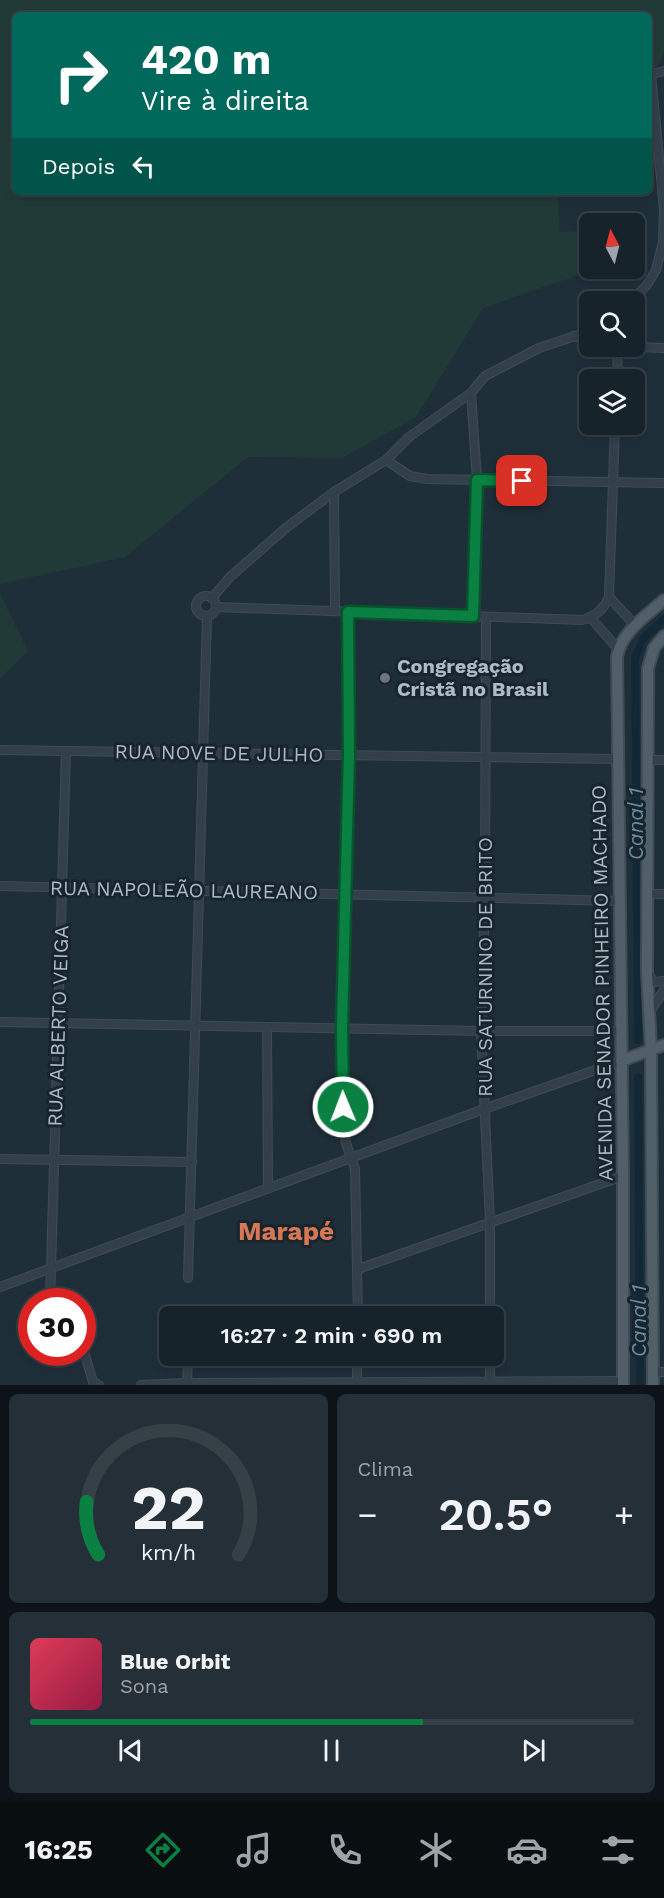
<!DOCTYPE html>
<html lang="pt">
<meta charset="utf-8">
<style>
:root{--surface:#17232b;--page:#242f37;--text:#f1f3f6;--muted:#9ea4a9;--line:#364047;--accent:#0b8043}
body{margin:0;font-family:"Work Sans",sans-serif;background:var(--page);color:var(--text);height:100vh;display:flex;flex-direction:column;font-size:22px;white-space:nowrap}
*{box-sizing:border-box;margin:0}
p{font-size:20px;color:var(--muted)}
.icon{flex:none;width:33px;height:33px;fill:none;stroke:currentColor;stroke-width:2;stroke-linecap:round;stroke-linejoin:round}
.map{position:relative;height:1385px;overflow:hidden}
.sheet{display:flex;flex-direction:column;gap:9px;padding:9px;background:#0d1318;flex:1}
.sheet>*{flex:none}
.top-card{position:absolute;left:12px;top:12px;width:640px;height:183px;border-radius:9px;box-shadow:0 3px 9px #0003,0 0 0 2px var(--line);background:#00695c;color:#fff;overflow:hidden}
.needle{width:39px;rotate:353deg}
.buttons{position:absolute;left:579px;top:213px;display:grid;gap:12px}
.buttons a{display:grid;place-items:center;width:66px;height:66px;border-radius:9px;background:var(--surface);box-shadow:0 3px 9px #0003,0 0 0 2px var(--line);font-size:30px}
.speed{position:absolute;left:18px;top:1288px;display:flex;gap:12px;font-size:30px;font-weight:700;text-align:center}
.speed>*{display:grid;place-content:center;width:78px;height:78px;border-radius:50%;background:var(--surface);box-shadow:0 3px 9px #0003,0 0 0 2px var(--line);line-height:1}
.speed .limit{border:9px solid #d22;background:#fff;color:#111}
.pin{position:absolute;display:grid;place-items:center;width:51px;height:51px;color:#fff;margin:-26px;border-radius:12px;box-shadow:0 3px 9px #0006}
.me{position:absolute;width:66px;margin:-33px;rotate:359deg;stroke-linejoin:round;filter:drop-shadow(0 0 4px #0008)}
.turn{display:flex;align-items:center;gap:21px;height:126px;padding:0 30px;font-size:27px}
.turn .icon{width:78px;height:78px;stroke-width:2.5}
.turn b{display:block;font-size:42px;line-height:51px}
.then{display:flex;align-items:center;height:57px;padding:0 30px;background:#0003;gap:12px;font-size:22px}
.big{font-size:45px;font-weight:600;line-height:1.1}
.sheet .tile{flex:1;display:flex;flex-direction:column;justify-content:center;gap:9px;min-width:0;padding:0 21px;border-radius:9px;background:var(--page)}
.sheet .dial{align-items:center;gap:0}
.dial svg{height:156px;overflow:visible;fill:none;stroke:var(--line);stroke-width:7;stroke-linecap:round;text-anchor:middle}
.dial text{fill:var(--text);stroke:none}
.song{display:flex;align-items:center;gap:18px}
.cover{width:72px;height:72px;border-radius:9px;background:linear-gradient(135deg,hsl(350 70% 55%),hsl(340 70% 35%))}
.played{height:6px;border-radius:3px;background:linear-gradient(90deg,var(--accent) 65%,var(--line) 65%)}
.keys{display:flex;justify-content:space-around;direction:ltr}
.heat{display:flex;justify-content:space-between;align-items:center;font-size:33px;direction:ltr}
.sheet .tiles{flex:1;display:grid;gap:9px;grid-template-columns:1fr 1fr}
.tile:last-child{grid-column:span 2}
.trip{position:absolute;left:159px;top:1306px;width:345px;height:60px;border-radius:9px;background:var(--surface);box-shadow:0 3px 9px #0003,0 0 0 2px var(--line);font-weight:600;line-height:60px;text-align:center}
.dock{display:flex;height:96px;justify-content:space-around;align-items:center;background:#090e11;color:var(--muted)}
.dock .icon{width:42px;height:42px}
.dock .on{color:var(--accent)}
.dock b{font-size:27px;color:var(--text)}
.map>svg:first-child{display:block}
.green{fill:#213a38}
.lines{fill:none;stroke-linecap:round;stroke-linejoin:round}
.canal{stroke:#132836;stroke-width:8}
.minor-casing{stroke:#3f4c56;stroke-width:10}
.major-casing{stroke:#3f4c56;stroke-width:14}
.minor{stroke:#334049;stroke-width:8}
.major{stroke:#515f69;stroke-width:10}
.route-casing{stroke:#07532c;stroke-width:15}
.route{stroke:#0b8043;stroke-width:10}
.worship-dot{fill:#6b7280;stroke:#19252d;stroke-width:2}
.labels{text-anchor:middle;stroke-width:6;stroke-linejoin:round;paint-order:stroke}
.poi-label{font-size:20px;font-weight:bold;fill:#adbbc6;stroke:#19252d;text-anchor:start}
.street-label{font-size:20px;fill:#adbbc6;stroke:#19252d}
.water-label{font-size:21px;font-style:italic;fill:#648da7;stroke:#19252d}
.district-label{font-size:26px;font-weight:bold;fill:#d87756;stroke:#19252d}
</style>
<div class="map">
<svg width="664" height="1385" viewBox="0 0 664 1385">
<rect width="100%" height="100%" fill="#1f2f39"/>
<!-- green -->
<g class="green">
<path d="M0,0H664V53L657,67L650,68V15H15V192H557L560,232L589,230L590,268L595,269L483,308L416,417L342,458L248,457L125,557L0,584Z"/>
<path d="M644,226V251L635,255V227Z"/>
<path d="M0,594L28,651L0,678Z"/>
</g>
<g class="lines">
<!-- canal -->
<g class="canal">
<path d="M638,1040L635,658L643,639L664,619"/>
<path d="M638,1077L640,1385"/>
</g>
<!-- minor casing -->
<g class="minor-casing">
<g id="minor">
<path d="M630,302L647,285L656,270L663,242L664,210L651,74L664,71"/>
<path d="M573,336L590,342"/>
<path d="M612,346L664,348"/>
<path d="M617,380L618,347"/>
<path d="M471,393L477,480L473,616"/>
<path d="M386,460L410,476L427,479L664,483"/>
<path d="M334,492L335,611"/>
<circle cx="206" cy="606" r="10"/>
<path d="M609,597L635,625"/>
<path d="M212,598L230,577L287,527L334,492L386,460L409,437L471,393L485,376L539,348L590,331"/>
<path d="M216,607L582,620C595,617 604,609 609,597L615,424"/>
<path d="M348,612L349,754L342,1028L343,1126L346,1143L355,1169L358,1317"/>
<path d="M486,617L485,898L481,1031L490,1222V1317"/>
<path d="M591,618L618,649"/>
<path d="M0,750L617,759"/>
<path d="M648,760H664"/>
<path d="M0,886L620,901"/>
<path d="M647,894H664"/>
<path d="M647,972L654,982L664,981"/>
<path d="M650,1012L664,990"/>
<path d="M0,1022L481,1031H621"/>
<path d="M267,1027L268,1189"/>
<path d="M0,1159L192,1162"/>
<path d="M358,1269L623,1176"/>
<path d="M188,1278L207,616"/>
<path d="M0,1287L484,1109L621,1061"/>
<path d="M50,1302L66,751"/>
<path d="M82,1345L93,1382L99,1385"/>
<path d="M490,1356V1385"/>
<path d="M653,1372H664"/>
<path d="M141,1385L187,1383L623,1381"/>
<path d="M187,1385L188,1356"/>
<path d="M357,1385V1356"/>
</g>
</g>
<!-- major casing -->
<g class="major-casing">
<g id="major">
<path d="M621,1061L664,1045"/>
<path d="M623,1385V1176L617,657C621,632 646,616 664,600"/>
<path d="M653,1385L651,1050L647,971L648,668L654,648L664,636"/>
</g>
</g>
<!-- minor -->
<use href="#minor" class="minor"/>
<!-- major -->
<use href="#major" class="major"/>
</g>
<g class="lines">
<!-- route casing -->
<g class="route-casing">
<path id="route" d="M343,1107L342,1028L349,754L348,612L473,616L477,480L522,481"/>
</g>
<!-- route -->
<use href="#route" class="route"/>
</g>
<!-- markers -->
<circle class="worship-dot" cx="385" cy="678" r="6"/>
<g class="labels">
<!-- poi labels -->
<g class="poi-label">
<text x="397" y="673">Congregação<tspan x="397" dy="23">Cristã no Brasil</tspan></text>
</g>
<!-- street labels -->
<g class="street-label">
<text transform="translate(219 753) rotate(1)" y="7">RUA NOVE DE JULHO</text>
<text transform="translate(184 890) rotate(1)" y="7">RUA NAPOLEÃO LAUREANO</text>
<text transform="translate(485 967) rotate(-90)" y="7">RUA SATURNINO DE BRITO</text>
<text transform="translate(602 983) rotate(-91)" y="7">AVENIDA SENADOR PINHEIRO MACHADO</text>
<text transform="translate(58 1026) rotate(-88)" y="7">RUA ALBERTO VEIGA</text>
</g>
<!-- water labels -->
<g class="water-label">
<text transform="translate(636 824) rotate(-90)" y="7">Canal 1</text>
<text transform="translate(639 1321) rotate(-90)" y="7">Canal 1</text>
</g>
<!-- district labels -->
<g class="district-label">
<text x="286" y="1240">Marapé</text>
</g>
</g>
</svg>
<div class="buttons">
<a><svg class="needle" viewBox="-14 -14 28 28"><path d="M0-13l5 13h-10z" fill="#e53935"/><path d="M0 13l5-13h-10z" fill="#9ea4a9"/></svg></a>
<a><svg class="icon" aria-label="search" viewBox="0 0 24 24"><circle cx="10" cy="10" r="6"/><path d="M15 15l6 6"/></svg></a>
<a><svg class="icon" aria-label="layers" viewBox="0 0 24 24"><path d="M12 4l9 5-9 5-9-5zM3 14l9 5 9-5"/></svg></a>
</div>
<div class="speed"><div class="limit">30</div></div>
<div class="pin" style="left:522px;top:481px;background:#d93025"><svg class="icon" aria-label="arrive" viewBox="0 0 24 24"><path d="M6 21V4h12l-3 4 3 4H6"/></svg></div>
<svg class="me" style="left:343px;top:1107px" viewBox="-20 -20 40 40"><circle r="17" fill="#0b8043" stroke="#fff" stroke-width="3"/><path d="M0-11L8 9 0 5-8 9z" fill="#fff"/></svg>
<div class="trip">16:27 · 2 min · 690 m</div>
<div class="top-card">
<div class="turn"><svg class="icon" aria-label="right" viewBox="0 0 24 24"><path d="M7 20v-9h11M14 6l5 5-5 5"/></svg><div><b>420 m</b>Vire à direita</div></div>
<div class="then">Depois<svg class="icon" aria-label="left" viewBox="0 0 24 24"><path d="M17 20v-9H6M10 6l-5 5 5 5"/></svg></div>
</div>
</div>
<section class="sheet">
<div class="tiles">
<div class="tile dial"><svg viewBox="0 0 100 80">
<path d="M14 69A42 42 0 1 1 86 69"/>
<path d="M14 69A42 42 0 0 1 8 42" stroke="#0b8043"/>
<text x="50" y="56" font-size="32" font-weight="700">22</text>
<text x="50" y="72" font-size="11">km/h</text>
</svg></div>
<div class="tile"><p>Clima</p>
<div class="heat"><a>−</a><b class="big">20.5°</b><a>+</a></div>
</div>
<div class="tile">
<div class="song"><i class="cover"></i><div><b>Blue Orbit</b><p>Sona</p></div></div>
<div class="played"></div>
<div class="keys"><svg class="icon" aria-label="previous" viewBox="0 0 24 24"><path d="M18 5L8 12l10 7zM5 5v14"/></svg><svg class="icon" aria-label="pause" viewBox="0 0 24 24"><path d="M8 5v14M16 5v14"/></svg><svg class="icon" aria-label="next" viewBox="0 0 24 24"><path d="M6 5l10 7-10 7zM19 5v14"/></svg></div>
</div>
</div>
</section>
<nav class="dock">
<b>16:25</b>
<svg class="icon on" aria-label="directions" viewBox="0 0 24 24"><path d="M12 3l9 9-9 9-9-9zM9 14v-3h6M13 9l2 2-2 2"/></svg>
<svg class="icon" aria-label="music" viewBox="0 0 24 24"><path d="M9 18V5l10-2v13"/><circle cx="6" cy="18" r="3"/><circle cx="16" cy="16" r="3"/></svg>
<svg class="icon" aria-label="phone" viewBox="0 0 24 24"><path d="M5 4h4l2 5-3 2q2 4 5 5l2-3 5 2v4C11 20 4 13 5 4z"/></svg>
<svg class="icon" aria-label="climate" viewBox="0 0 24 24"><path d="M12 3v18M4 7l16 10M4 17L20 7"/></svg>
<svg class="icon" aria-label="car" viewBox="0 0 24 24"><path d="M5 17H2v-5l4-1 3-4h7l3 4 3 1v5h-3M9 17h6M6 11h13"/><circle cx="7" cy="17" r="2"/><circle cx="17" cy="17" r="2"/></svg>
<svg class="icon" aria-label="filters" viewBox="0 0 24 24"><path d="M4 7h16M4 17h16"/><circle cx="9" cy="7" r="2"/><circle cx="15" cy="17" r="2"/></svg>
</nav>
